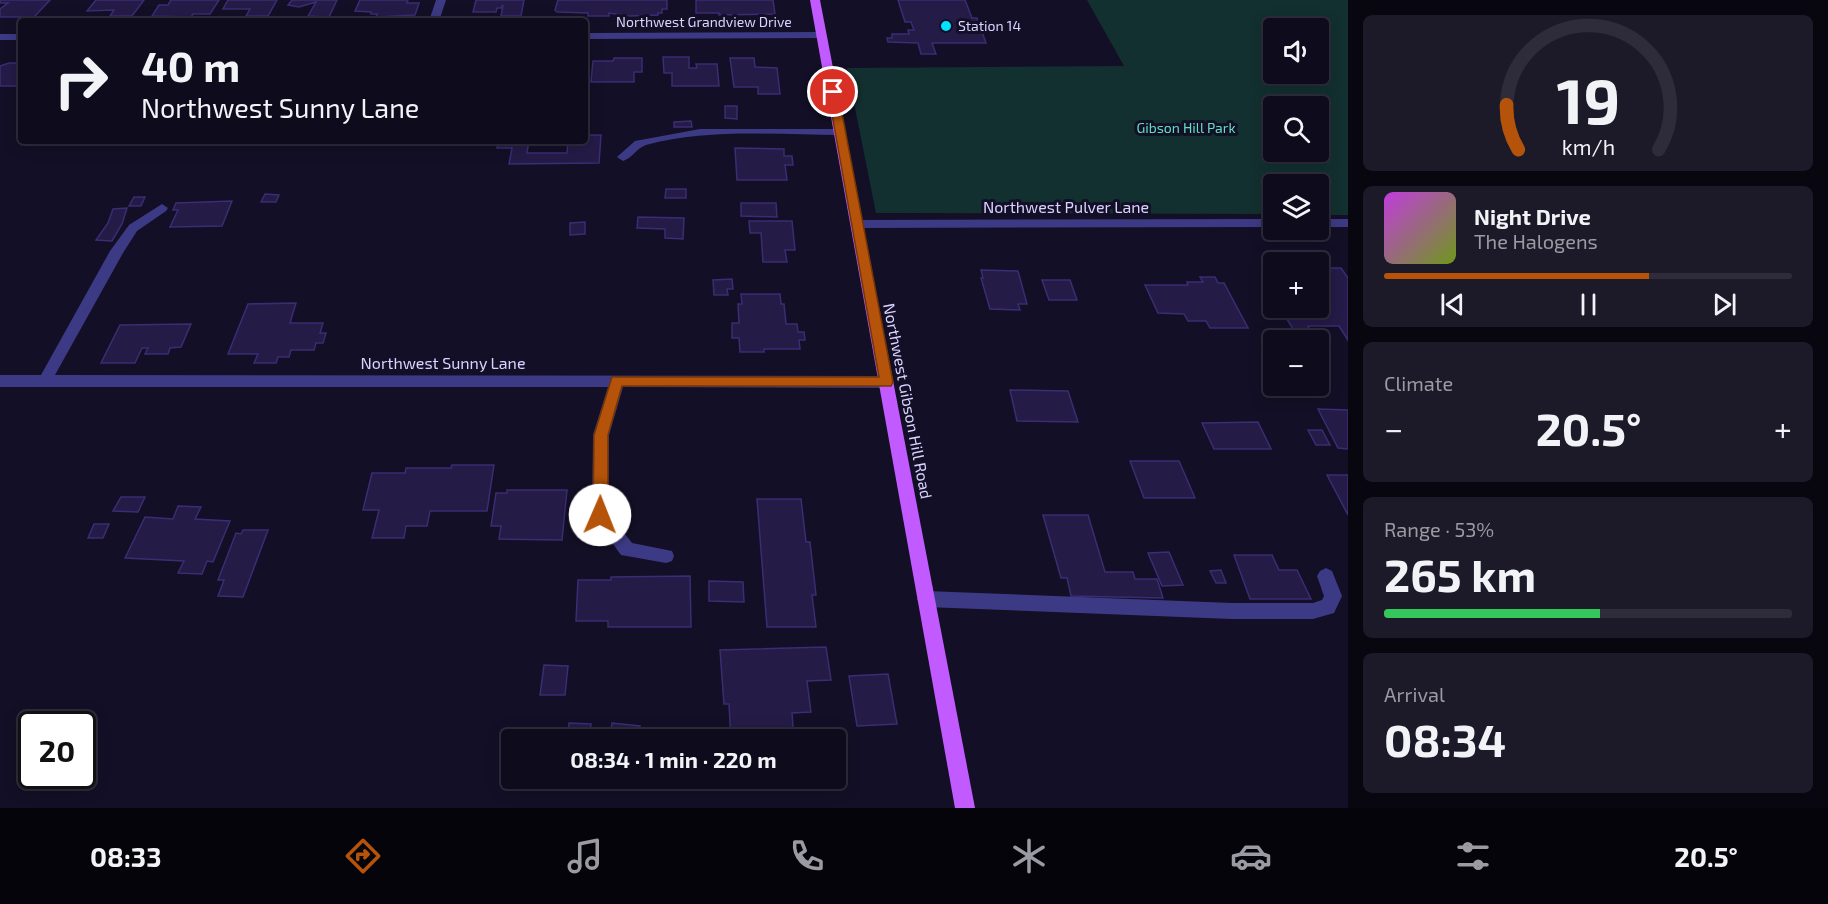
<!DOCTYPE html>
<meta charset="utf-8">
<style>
:root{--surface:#0e0b1c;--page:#1c1929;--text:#f1f3f6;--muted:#9b9ba3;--line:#2e2b3b;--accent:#b45309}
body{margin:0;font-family:"Exo 2",sans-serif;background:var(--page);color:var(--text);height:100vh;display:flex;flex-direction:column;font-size:22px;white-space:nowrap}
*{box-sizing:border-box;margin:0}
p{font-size:20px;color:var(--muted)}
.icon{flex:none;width:33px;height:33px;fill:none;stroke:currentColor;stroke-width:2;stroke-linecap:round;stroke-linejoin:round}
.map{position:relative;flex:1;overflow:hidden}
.details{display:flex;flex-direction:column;gap:15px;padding:15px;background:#08060f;width:480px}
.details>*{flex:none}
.top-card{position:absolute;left:18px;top:18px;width:570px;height:126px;border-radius:6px;box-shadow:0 3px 15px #0003,0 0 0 2px var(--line);background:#0e0b1c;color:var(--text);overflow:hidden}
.controls{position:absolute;left:1263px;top:18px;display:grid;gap:12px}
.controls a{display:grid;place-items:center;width:66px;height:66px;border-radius:6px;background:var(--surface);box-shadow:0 3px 15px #0003,0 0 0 2px var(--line);font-size:30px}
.speed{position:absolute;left:18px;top:711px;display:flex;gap:12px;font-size:30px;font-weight:700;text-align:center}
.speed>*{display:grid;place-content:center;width:78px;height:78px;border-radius:50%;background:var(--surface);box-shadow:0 3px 15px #0003,0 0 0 2px var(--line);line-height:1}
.speed .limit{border:3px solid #111;border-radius:9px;background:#fff;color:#111}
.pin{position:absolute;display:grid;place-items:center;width:51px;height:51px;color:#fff;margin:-26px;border:3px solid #fff;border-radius:50%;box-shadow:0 2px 6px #0007}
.me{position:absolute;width:66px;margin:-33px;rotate:1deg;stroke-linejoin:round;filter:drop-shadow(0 0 4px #0008)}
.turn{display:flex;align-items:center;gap:21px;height:126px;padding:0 24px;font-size:27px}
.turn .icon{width:78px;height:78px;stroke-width:2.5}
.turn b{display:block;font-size:42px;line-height:51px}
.big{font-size:45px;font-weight:700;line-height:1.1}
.details .card{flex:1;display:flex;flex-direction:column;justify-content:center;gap:9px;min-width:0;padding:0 21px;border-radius:9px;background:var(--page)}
.details .dial{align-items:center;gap:0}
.dial svg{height:156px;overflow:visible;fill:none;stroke:var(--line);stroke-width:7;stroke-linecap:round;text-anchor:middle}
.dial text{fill:var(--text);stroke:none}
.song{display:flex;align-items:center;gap:18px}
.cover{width:72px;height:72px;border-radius:9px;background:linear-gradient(135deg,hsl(290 70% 55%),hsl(80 70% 35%))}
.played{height:6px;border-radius:3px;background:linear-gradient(90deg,var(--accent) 65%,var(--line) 65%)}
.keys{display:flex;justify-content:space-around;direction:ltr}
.heat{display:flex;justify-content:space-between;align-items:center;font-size:33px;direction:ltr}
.charge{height:9px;border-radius:4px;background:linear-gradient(90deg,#34c759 53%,var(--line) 0)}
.trip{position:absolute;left:501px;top:729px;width:345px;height:60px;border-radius:6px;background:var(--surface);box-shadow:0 3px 15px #0003,0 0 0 2px var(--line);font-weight:700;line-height:60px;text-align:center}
.tabs{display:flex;height:96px;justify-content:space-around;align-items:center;background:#06040b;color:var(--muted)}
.tabs .icon{width:42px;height:42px}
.tabs .on{color:var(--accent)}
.tabs b{font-size:27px;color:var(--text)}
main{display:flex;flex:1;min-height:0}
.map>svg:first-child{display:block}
.green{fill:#12302f;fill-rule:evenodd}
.building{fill:#241b47;stroke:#3b2d73;stroke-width:1.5}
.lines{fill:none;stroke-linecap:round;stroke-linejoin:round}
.minor{fill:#3d3a85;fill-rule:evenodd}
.major{fill:#c25bff;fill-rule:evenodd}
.route{fill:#b45309;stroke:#753606;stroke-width:1.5}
.poi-dot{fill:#00e5ff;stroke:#130f26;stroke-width:2}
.labels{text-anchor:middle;stroke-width:6;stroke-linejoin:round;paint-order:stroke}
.far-street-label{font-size:14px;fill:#d9d4ff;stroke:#130f26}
.far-poi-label{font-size:14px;fill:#d9d4ff;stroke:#130f26;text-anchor:start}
.far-park-label{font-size:14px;fill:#5fe0c0;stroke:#130f26}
.street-label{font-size:16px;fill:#d9d4ff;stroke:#130f26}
</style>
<main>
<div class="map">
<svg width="1348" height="808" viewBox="0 0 1348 808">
<rect width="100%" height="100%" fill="#130f26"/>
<!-- green -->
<path class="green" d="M1087,0H1348V215H1319L1318,184H1274L1273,214L876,213L847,68L1124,66ZM1274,28H1318V74H1274ZM1274,106H1318V152H1274Z"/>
<!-- building -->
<g class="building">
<path d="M0,0H50L34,17H0V9L8,3H0Z"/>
<path d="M96,0H144L132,16H110L114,10L87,11Z"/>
<path d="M171,0H219L210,14H193L191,17L152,16L159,5H168Z"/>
<path d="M228,0H277L268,16H246L250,9H223Z"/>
<path d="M337,0L329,17L308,16L316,2L299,7L288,5L292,0Z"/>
<path d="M360,0H408L407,3H419L415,15L376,17L377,14H371V12L355,11Z"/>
<path d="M476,0H524L521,16H501L503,5L501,8H497L496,12H473Z"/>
<path d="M558,0H667V9H662V13H658V15L630,16L609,13V16H588V13L557,12L555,10Z"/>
<path d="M696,0H773L775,14L719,15V13H696Z"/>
<path d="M898,0H965L972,18H977L986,43H932L936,54H921L918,43L888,42L887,38H892V34H909L908,30H914L911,22H905Z"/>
<path d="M663,57H689V68H697L696,64H717L719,86H672V73H664Z"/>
<path d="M614,58H642V72H634V82H591L593,61H613Z"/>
<path d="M730,58H754L755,67L777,68L780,94H758V87H734Z"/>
<path d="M9,63H21L19,66H21V86H0V66Z"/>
<path d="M725,106H737V119L725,118Z"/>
<path d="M691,121L692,127H674V122Z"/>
<path d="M585,135H601L599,163L509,164L512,148H497L499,141H529L527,153H567L568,141H585Z"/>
<path d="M735,148L784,149V156H792L793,165H785L787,180H737Z"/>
<path d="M666,189H686V198H665Z"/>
<path d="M265,194L279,195L276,202H261Z"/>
<path d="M134,197H145L141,206H129Z"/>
<path d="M232,201L222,226L170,227L178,210H173L176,203Z"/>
<path d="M741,203H776L777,217L741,216Z"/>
<path d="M127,208L122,224L112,241L96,240L108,223L113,209Z"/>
<path d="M638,217L684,218L683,239L665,238V229L637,228Z"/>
<path d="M749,221H792L795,250H785L787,262H763L761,233H750Z"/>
<path d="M585,222V234L570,235V223Z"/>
<path d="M1318,268H1341L1348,278V340L1339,326H1308L1310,330L1293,329L1280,308H1318V296H1325L1318,285Z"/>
<path d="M981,270L1018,271L1027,304H1018L1020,310L990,309L981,278H983Z"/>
<path d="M1200,277H1215L1218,283H1224L1248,328H1210L1206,321H1188L1184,314L1158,313L1145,285H1188L1187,282H1203Z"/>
<path d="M732,279L733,289H727L728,295H714L713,280Z"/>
<path d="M1042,280H1070L1077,300H1049Z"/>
<path d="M741,294H780L781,304H784L786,324H797L798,332H804L805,340H799L800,349H764V352H740L739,338H732V323H739L738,304H742Z"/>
<path d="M296,303L290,323H323L320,333H326L323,343H316L314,350H291L289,357H278L276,363H254L258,354H228L248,304Z"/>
<path d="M191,324L181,347L170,348L168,354H145L148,348H142L135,363H101L120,325Z"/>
<path d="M1010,390L1068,391L1078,422L1017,421Z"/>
<path d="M1318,409L1348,410V449L1338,448Z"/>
<path d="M1258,422L1271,449H1214L1202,423Z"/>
<path d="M1308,430H1322L1330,445H1316Z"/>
<path d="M1130,461H1179L1195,498H1144Z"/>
<path d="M452,465H494L487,511H430L427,526H406L404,538H372L379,510H363L372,473H405L406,468H451Z"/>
<path d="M1327,475H1348V515Z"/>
<path d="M507,490H567L562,540L499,539L501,526H491L496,493H507Z"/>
<path d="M121,497H145L138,512L113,511Z"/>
<path d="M757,499H801L806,542H810L816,595H812L816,627H767Z"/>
<path d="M178,506L201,507L195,519L230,521L213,562L207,561L202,574L178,573L184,561L125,558L145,517L173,519Z"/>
<path d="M1043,515H1088L1105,572H1133L1135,579H1157L1163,598L1071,596L1067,578H1061Z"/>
<path d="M94,524H109L103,538H88Z"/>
<path d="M243,530H268L243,597L218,596L224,580H218L236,533L241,534Z"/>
<path d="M1169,552L1183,585L1162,586L1148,553Z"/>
<path d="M1234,555H1272L1279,570H1297L1311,599H1250Z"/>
<path d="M1221,570L1226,583H1216L1210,571Z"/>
<path d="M690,576L691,627H608V621H576L578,580H611V577Z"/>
<path d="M709,581L743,582L744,602L709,601Z"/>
<path d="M826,647L831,680L807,681L811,712L792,713L794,740H731L729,704H724L720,650Z"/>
<path d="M544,665L568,666L565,695H540Z"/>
<path d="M888,674L897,724L857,726L849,676Z"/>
<path d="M569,723L591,724L589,740H568Z"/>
<path d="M612,723L640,726L638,740H610Z"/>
</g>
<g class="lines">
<!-- minor -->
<g class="minor">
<path d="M436,0H446L439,21H429Z"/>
<path d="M585,33L822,32L827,35L822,38L585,39Z"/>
<rect x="0" y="34" width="21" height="6"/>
<path d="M700,129H841L847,132L841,135C777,135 708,128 646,145C637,148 632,158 623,161L617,157L635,141Z"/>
<path d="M162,204L168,208L166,211L137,231L123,253L55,375L886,376L891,378L893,382L891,386L886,388L623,387L609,435L608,513L632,543L672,551L674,556L672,561L666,563L621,555L592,515L593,435L608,387H0V375H41L110,251L129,225Z"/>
<path d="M1274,219V227L858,228L852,224L858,220Z"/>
<rect x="1318" y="219" width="30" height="8"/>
<path d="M1326,568L1332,571L1342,596L1334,613L1313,619H1232L926,607L920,605L917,599L920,593L926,591L1232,603H1313L1322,600L1324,596L1317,576L1320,571Z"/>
</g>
<!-- major -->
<path class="major" d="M810,0H820L975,808H955Z"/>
</g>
<!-- route -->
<path class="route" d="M833,89L838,92L893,382L891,386H622L608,435V515L605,520L600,522L595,520L593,515L594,435L612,377H879L828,92Z"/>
<!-- markers -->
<circle class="poi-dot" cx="946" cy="26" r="6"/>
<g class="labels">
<!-- far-street labels -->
<g class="far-street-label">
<text x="704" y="27">Northwest Grandview Drive</text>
</g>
<!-- far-poi labels -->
<g class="far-poi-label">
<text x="958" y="31">Station 14</text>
</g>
<!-- far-park labels -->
<g class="far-park-label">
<text x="1186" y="133">Gibson Hill Park</text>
</g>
<!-- street labels -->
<g class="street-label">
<text x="1066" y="213">Northwest Pulver Lane</text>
<text x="443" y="369">Northwest Sunny Lane</text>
<text transform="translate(908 401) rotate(79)" y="6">Northwest Gibson Hill Road</text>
</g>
</g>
</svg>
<div class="controls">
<a><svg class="icon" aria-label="sound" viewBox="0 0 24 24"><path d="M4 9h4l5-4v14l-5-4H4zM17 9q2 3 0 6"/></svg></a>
<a><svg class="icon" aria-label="search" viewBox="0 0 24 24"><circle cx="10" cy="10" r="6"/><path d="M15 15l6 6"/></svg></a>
<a><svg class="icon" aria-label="layers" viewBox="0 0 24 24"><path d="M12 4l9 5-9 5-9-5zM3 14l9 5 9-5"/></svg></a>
<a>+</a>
<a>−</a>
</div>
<div class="speed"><div class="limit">20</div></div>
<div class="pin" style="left:833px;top:92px;background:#d93025"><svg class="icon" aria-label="arrive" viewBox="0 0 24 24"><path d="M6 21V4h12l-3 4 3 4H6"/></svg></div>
<svg class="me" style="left:600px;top:515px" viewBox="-20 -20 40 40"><circle r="19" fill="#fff"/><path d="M0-13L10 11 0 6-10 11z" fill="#b45309"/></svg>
<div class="trip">08:34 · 1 min · 220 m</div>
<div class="top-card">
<div class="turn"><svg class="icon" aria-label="right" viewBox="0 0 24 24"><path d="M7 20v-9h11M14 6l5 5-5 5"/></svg><div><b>40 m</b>Northwest Sunny Lane</div></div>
</div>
</div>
<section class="details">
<div class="card dial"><svg viewBox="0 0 100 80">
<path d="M14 69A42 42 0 1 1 86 69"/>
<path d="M14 69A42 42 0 0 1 8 46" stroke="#b45309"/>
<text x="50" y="56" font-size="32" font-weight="700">19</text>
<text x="50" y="72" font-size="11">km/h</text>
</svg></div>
<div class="card">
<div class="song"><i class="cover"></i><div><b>Night Drive</b><p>The Halogens</p></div></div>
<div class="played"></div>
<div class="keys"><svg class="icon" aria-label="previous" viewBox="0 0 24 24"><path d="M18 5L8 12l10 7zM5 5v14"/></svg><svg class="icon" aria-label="pause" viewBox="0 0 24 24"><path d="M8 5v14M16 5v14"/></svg><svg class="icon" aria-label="next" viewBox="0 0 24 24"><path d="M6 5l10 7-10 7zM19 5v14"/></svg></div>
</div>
<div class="card"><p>Climate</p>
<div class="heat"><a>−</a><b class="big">20.5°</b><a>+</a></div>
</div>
<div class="card"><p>Range · 53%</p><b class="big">265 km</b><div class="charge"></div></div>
<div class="card"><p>Arrival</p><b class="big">08:34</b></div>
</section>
</main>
<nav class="tabs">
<b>08:33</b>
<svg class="icon on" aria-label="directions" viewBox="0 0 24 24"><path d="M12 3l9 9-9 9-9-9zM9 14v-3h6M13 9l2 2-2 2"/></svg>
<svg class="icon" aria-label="music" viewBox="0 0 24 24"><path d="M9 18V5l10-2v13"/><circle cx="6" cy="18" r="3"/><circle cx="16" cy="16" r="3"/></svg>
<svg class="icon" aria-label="phone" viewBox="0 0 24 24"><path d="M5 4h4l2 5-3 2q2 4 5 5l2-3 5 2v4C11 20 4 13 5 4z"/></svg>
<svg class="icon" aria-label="climate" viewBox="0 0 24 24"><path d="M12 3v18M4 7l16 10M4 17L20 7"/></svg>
<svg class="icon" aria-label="car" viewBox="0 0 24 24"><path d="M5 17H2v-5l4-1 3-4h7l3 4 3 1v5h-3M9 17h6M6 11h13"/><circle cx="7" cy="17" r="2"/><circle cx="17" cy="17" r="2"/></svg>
<svg class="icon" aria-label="filters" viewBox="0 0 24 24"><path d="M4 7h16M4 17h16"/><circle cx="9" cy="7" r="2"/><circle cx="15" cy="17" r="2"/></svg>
<b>20.5°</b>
</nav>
